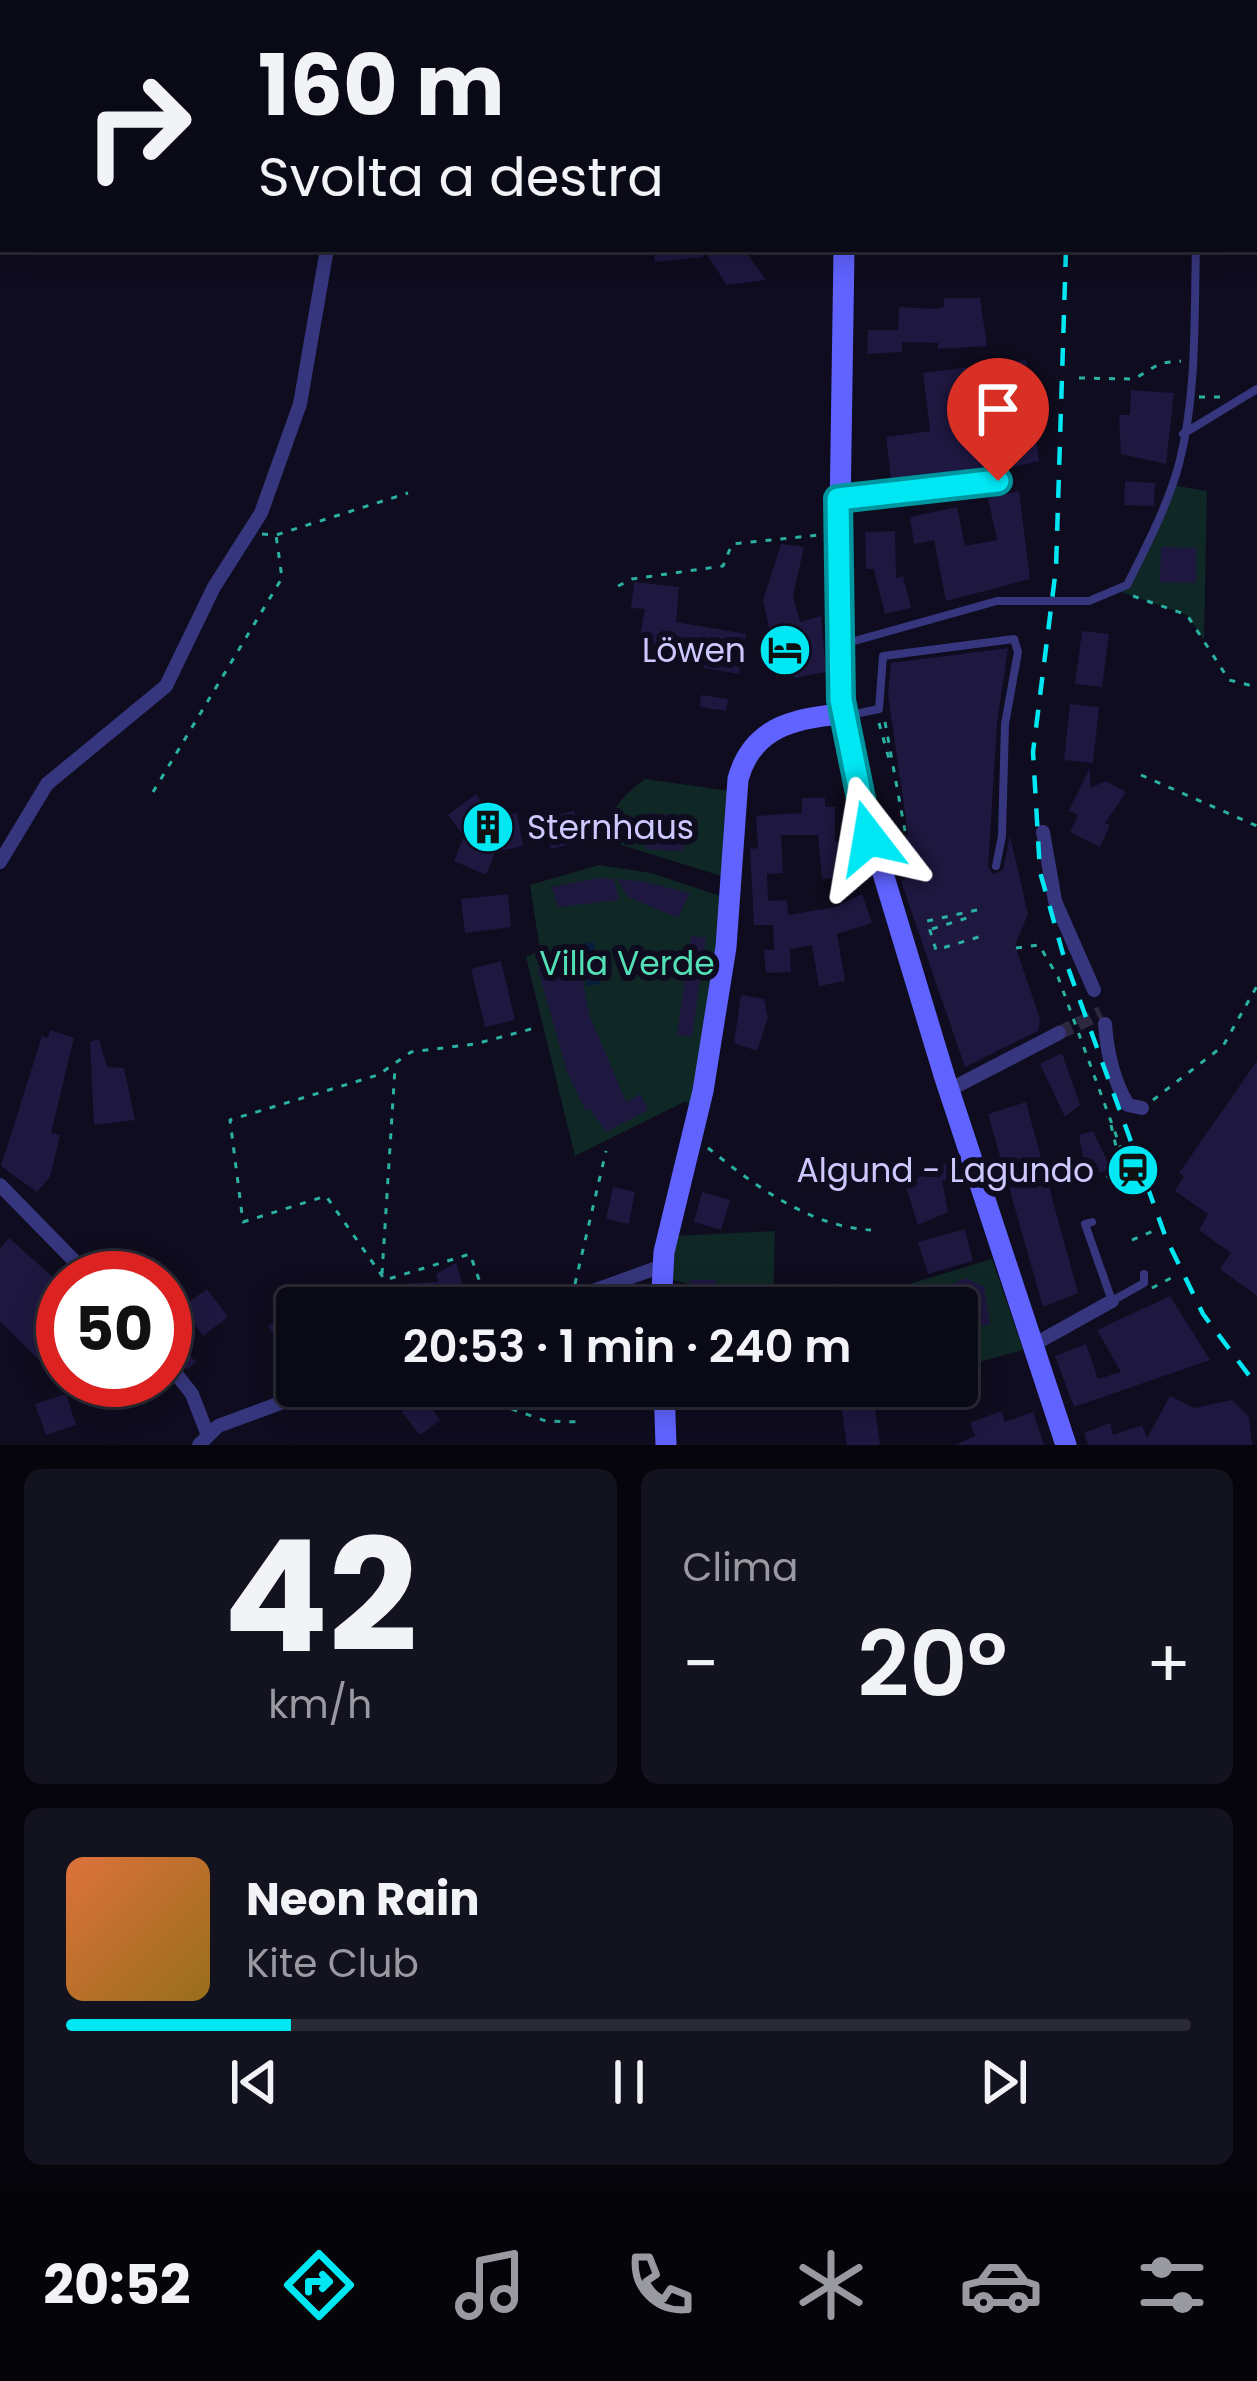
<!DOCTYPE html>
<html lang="it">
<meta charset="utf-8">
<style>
:root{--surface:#0a0916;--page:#13121f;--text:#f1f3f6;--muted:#999aa1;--line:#2a2a35;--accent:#00e7f4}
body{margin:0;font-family:Poppins,sans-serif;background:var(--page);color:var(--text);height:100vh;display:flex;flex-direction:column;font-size:45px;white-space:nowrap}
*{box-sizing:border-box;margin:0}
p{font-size:39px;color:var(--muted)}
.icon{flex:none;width:66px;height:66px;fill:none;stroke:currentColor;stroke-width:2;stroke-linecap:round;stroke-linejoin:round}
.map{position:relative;height:1445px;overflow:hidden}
.side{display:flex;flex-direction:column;gap:24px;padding:24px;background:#06050c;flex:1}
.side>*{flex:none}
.hud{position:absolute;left:0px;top:0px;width:1257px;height:252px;box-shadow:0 6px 30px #0003,0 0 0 3px var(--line);background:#0a0916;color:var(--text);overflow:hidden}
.speed{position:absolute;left:36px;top:1251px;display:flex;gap:24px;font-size:60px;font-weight:700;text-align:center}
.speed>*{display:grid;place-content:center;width:156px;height:156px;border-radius:50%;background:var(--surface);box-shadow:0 6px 30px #0003,0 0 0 3px var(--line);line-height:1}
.speed .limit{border:18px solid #d22;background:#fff;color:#111}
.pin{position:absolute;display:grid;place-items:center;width:102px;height:102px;color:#fff;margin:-123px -51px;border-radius:50% 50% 50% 0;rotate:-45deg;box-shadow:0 0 12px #0007}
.pin .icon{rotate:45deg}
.me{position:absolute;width:132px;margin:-66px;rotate:346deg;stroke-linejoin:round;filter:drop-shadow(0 0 9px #0008)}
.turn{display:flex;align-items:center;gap:42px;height:252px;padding:0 60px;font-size:54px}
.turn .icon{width:156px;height:156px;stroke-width:2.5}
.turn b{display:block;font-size:84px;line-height:102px}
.big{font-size:90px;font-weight:600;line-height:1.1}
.side .tile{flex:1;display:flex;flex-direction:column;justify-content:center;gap:18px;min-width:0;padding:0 42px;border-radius:18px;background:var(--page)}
.side .dial{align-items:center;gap:0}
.dial b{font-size:156px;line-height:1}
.song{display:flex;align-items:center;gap:36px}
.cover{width:144px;height:144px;border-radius:18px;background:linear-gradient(135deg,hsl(20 70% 55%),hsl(40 70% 35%))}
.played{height:12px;border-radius:6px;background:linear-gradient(90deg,var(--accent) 20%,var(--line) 20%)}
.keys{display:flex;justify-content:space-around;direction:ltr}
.heat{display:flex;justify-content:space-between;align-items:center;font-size:66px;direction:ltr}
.side .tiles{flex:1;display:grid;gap:24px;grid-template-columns:1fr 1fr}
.tile:last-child{grid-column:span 2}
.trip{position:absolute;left:276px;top:1287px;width:702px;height:120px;border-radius:12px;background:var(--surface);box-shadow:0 6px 30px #0003,0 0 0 3px var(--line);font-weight:600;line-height:120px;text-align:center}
.menu{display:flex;height:192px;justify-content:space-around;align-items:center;background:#040409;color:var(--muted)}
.menu .icon{width:84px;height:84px}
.menu .selected{color:var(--accent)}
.menu b{font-size:54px;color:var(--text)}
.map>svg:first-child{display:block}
.green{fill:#0f2826}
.water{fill:url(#water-waves)}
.building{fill:#1e1740}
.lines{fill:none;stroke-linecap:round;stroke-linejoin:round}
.street-tunnel{stroke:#2b2840;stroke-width:14;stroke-dasharray:14 7;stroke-linecap:butt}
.path{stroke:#2bb1a3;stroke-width:3;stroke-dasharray:6 9;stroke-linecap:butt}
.lane{stroke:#36367e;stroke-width:8}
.street{stroke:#36367e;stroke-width:14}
.secondary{stroke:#6063ff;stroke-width:21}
.rail{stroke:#00e7f4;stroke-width:4.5;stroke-dasharray:18 15;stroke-linecap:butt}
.route-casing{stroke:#00969f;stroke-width:30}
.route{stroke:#00e7f4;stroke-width:21}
.labels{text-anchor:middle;stroke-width:12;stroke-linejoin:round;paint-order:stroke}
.poi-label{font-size:33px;fill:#cdc9ff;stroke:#0e0c1e;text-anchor:end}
.park-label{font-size:33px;fill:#54e0b6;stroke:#0e0c1e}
</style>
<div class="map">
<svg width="1257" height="1445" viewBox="0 0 1257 1445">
<defs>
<pattern id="water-waves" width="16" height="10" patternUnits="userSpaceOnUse" patternTransform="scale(3)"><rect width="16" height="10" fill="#081d3b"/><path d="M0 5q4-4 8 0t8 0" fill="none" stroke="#2b3c58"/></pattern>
</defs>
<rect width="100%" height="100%" fill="#0e0c1e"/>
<!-- green -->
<g class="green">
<path d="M1172,485L1207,491L1204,640L1187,615L1121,592Z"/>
<path d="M645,779L737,792L731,879L609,841C607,811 622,796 645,779Z"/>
<path d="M599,865L651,873L724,897L694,1104L684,1102L575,1156L526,957L540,950L530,885Z"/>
<path d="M775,1231L773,1308H723L719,1292L669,1279L675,1236Z"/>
<path d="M992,1259L1023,1350L975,1363L966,1393L819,1396L820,1386H957V1308H827L830,1283L889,1290Z"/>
</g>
<!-- water -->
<path class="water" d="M594,942L600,984L586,986L580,944Z"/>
<!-- building -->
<g class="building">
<path d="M654,249H703V257L655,262Z"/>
<path d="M703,249H744L766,280L727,285Z"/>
<path d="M944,298H980L987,346L938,349V343L902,342V352L867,354L868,330H898L899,307L937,309L944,306Z"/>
<path d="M1026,360L1039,461L984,474L891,480L886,437L930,431L923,373Z"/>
<path d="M1131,390L1174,393L1166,464L1121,454L1119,415H1130Z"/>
<path d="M1125,481L1155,483L1154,506L1124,505Z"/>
<path d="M1019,491L1030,579L946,601L934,540L914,544L910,517L957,507L965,546L997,540L988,498Z"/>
<path d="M895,531L896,578L903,576L911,608L885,614L874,569H866L865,532Z"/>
<path d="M781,544L804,547L793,596L800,622L821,616L826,672L795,678L786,666L778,669L763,601Z"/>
<path d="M1161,547L1196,548V583L1160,582Z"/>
<path d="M634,582L679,587L676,622L746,634L739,674L704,668L708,647L684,643L682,655L638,646L645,609L631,608Z"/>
<path d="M1082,631L1109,634L1102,687L1075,684Z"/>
<path d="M1008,648L997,723L988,867L993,874L1003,870L1010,836L1028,914L1015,945L1040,1019L1038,1031L965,1067L901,881L920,871L898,873L897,868L894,848L908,833L888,695L891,663Z"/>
<path d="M701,695L728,699L726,711L700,707Z"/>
<path d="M1070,704L1099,707L1093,763L1064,760Z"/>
<path d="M1090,767V788L1106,781L1126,792L1105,823L1110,825L1100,847L1070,832L1078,815L1069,811Z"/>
<path d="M476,794L491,817L517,813L523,846L495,852L486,875L454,861L464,836L448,815Z"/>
<path d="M802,798H825V807H835V842L850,841L853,876L822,879L818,835H781L783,873L767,874L768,901L787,900L788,915L836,907L862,894L872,923L837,934L845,981L819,986L812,945L790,949L791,972L766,973L764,950H774L773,925H754L750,849L758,848L756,816L802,813Z"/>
<path d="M574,811L582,842L550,849L549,817Z"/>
<path d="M648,813L686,816L683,851L645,849Z"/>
<path d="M598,878L614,879L619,900L558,907L552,887Z"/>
<path d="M617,879L640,881L690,893L678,918L628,897Z"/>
<path d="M508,894L511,927L465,933L461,899Z"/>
<path d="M691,936L706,938L692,1037L677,1035Z"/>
<path d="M578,955L589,1014L626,1102L640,1094L648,1110L606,1132L590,1109L586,1111L567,1072L538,969Z"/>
<path d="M501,961L515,1020L485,1027L471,969Z"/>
<path d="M741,995L764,999L768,1018L757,1051L734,1043Z"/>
<path d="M50,1030L74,1038L51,1133L60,1135L50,1177L37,1192L1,1166L42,1036L48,1038Z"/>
<path d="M99,1039L107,1067L124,1068L135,1120L94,1125L90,1042Z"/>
<path d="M1062,1053L1080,1105L1065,1117L1040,1064Z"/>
<path d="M1257,1061V1296L1220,1269L1231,1253L1199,1230L1208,1214L1175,1191L1184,1176L1179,1173Z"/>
<path d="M1026,1102L1078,1293L1043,1307L988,1114Z"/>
<path d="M1093,1131L1111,1169L1086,1176L1079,1135Z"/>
<path d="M951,1161L956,1176L942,1181L948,1212L918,1225L905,1184Z"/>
<path d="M613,1187L635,1192L629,1224L606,1219Z"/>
<path d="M702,1192L730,1200L721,1230L694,1222Z"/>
<path d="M965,1229L973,1261L928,1274L918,1242Z"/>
<path d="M9,1238L63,1286V1320L44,1341L63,1359V1384L0,1321V1249Z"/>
<path d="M456,1263L470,1308H405L400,1284L438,1282L436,1274Z"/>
<path d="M966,1278L984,1287L990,1324L957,1334V1308H899Z"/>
<path d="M689,1280H716L719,1308H690Z"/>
<path d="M207,1289L228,1317L203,1336L182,1307Z"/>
<path d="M1170,1296L1210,1360L1074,1407L1055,1356L1086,1344L1098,1379L1121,1372L1097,1330Z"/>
<path d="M297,1308V1350L287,1356L268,1326Z"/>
<path d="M165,1328L196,1362L187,1370L165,1345Z"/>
<path d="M838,1386H872L880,1445H847Z"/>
<path d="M66,1394L76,1425L46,1435L35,1404Z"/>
<path d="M423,1396L440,1420L420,1435L402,1412Z"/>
<path d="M1170,1396L1194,1408L1232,1400L1249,1417L1252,1445H1088L1084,1433L1110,1423L1113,1435L1142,1425L1147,1438Z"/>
<path d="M1001,1411L1005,1422L1033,1412L1044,1445H955L975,1436L970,1423Z"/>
</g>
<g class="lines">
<!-- street-tunnel -->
<path class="street-tunnel" d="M1059,1033L1101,1013"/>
<!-- path -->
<g class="path">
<path d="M362,3V0"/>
<path d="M1254,50L1257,48"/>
<path d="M1079,378L1134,379L1161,363L1181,361"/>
<path d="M1199,397H1225"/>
<path d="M262,534L276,535L408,493"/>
<path d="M618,586L632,579L723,566L732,544L819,535"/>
<path d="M1133,596L1187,615L1229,680L1257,687"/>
<path d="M885,722L905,831"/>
<path d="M879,723L889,759"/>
<path d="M1141,775L1257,826"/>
<path d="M153,792L282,578L276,535"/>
<path d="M977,910L927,921L936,950L985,935"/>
<path d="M932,929L970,917"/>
<path d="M1016,948L1039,945L1058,977L1127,1165"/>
<path d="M1153,1100L1223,1046L1257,986"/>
<path d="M1111,1125L1121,1168"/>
<path d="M708,1148C754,1185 810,1227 871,1230"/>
<path d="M1107,1178L1118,1169"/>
<path d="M1132,1240L1158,1229"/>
<path d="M382,1274L395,1068"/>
<path d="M575,1284L606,1151"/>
<path d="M1152,1288L1171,1278"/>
<path d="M489,1308L470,1254L385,1280L326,1196L243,1222L230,1120L378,1075L411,1052L475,1044L535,1028"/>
<path d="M506,1308L538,1297"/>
<path d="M469,1394L546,1421L580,1422"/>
</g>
<!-- lane -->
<g class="lane">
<path d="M1197,0L1198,3"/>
<path d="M1183,434L1257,389"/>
<path d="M846,498L998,481"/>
<path d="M840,645L997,601H1089L1127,585C1146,547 1168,505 1179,464C1197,394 1194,321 1196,249"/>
<path d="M850,715L879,709L883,656L1014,639L1018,652L1005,724L1002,836L996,866"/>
<path d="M1092,1222L1085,1224L1112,1301L1144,1283V1274"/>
</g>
<!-- street -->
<g class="street">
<path d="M494,3L496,0"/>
<path d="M1043,832L1055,901L1094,990"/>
<path d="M0,862L47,784L166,686L214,587L261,513L300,404L327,249"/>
<path d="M1105,1024C1107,1052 1113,1080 1128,1105L1142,1108"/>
<path d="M949,1090L1059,1033"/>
<path d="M0,1185L91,1278"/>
<path d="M546,1308L662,1266"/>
<path d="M1033,1345L1112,1301"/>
<path d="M165,1360L192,1394L207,1433"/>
<path d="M199,1445L218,1426L327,1386"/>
</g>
<!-- secondary -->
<g class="secondary">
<path d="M847,3V0"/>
<path d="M844,249L838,646L852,771L944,1075L1066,1445"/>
<path d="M661,1308L664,1252L703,1091L726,947L738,779C752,728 793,718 842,714"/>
<path d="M664,1386L666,1445"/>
</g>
<!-- rail -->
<g class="rail">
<path d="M1079,3V0"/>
<path d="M1066,249L1056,568L1033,752L1040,872L1063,954L1166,1238L1203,1314L1257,1386"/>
</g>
</g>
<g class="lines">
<!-- route casing -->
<g class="route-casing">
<path id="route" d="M869,838L841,700L838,499L998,481"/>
</g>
<!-- route -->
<use href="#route" class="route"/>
</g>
<!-- icons -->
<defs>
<g id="hotel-disc" transform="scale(2.7)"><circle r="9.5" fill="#00e7f4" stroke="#0e0c1e"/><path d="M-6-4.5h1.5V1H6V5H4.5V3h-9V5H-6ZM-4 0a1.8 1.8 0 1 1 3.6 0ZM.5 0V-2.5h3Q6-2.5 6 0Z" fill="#111"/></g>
<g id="building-disc" transform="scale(2.7)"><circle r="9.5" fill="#00e7f4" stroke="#0e0c1e"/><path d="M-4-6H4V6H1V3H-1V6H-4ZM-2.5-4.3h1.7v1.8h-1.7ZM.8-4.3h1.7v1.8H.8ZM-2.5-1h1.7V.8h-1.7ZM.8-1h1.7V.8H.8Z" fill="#111"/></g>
<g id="station-disc" transform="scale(2.7)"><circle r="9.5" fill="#00e7f4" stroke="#0e0c1e"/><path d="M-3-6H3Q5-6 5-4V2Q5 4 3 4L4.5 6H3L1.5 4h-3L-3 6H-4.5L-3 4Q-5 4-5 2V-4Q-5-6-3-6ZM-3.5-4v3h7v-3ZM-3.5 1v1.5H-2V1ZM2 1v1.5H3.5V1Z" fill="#111"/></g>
</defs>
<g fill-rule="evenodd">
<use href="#hotel-disc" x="785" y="650"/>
<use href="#building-disc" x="488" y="827"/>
<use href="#station-disc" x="1133" y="1170"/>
</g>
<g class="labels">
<!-- poi labels -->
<g class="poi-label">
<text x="746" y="662">Löwen</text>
<text x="527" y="839" text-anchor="start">Sternhaus</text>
<text x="1094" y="1182">Algund - Lagundo</text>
</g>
<!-- park labels -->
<g class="park-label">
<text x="627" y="975">Villa Verde</text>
</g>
</g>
</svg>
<div class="speed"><div class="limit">50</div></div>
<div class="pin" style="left:998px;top:481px;background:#d93025"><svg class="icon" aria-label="arrive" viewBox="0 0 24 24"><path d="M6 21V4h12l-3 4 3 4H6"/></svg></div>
<svg class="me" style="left:869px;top:838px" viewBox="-20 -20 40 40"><path d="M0-17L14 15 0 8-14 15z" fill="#00e7f4" stroke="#fff" stroke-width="4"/></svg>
<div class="trip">20:53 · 1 min · 240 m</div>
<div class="hud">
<div class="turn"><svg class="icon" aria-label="right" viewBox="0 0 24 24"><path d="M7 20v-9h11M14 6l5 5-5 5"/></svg><div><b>160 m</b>Svolta a destra</div></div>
</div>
</div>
<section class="side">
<div class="tiles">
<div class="tile dial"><b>42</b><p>km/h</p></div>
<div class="tile"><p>Clima</p>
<div class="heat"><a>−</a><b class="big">20°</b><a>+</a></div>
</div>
<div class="tile">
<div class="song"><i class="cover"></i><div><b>Neon Rain</b><p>Kite Club</p></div></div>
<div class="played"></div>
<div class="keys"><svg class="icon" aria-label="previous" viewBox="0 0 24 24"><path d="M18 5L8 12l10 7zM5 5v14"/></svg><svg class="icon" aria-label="pause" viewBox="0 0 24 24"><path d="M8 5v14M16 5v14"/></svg><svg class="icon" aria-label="next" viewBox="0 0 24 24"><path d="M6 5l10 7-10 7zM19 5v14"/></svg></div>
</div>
</div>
</section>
<nav class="menu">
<b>20:52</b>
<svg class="icon selected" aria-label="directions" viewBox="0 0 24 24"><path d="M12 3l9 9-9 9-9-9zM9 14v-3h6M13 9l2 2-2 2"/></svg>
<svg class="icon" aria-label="music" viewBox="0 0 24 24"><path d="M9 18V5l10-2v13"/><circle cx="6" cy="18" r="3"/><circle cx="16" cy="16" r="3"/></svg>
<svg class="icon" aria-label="phone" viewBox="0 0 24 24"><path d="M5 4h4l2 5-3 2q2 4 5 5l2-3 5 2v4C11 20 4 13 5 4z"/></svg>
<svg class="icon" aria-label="climate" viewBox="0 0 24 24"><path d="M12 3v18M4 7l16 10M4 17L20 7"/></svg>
<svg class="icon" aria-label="car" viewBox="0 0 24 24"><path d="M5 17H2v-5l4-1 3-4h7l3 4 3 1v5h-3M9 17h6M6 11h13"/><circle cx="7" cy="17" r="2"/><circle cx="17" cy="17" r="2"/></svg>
<svg class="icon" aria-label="filters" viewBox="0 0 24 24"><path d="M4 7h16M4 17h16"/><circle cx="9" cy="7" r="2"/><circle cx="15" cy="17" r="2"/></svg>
</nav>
